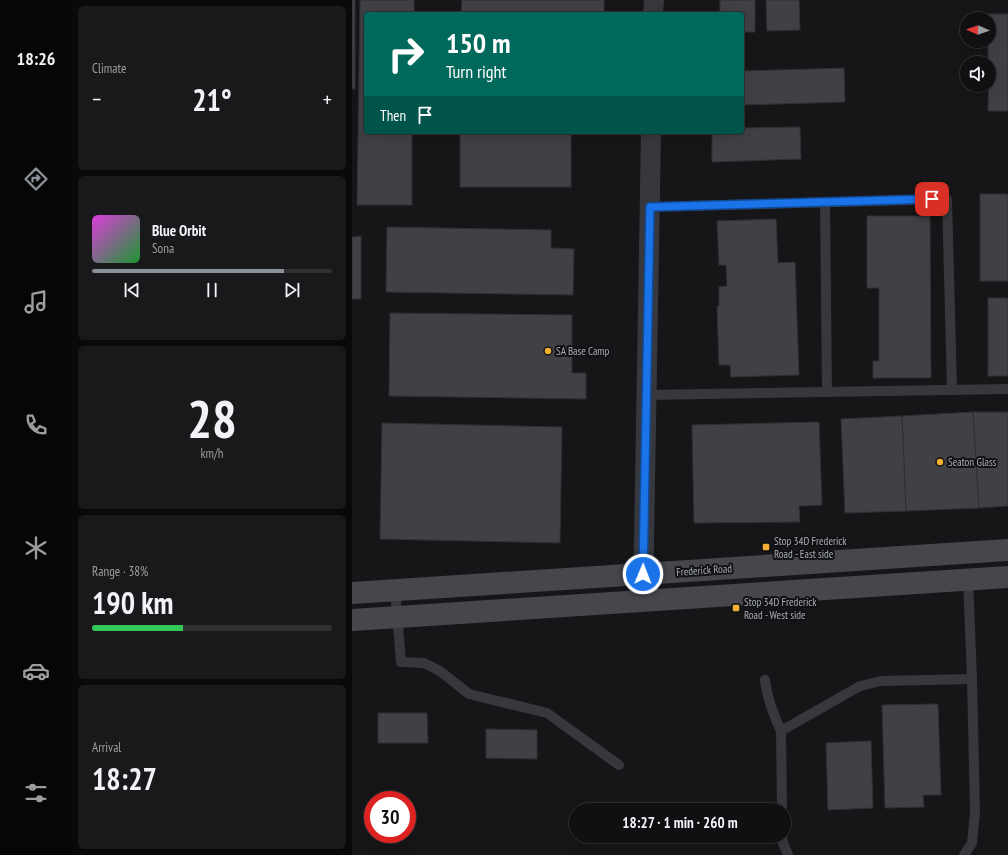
<!DOCTYPE html>
<meta charset="utf-8">
<style>
:root{--surface:#101012;--page:#19191b;--text:#f1f3f6;--muted:#9c9d9f;--line:#303032;--accent:#8c9099}
body{margin:0;font-family:"PT Sans Narrow",sans-serif;background:var(--page);color:var(--text);height:100vh;display:flex;flex-direction:column;font-size:15px;white-space:nowrap}
*{box-sizing:border-box;margin:0}
p{font-size:13px;color:var(--muted)}
.icon{flex:none;width:22px;height:22px;fill:none;stroke:currentColor;stroke-width:2;stroke-linecap:round;stroke-linejoin:round}
.map{position:relative;flex:1;overflow:hidden}
.details{display:flex;flex-direction:column;gap:6px;padding:6px;background:#09090a;width:280px}
.details>*{flex:none}
.banner{position:absolute;left:12px;top:12px;width:380px;height:122px;border-radius:4px;box-shadow:0 4px 16px #0002,0 0 0 1px var(--line);background:#00695c;color:#fff;overflow:hidden}
.needle{width:26px;rotate:272deg}
.tools{position:absolute;left:608px;top:12px;display:grid;gap:8px}
.tools a{display:grid;place-items:center;width:36px;height:36px;border-radius:50%;background:var(--surface);box-shadow:0 4px 16px #0002,0 0 0 1px var(--line);font-size:20px}
.speed{position:absolute;left:12px;top:791px;display:flex;gap:8px;font-size:20px;font-weight:700;text-align:center}
.speed>*{display:grid;place-content:center;width:52px;height:52px;border-radius:50%;background:var(--surface);box-shadow:0 4px 16px #0002,0 0 0 1px var(--line);line-height:1}
.speed .limit{border:6px solid #d22;background:#fff;color:#111}
.pin{position:absolute;display:grid;place-items:center;width:34px;height:34px;color:#fff;margin:-17px;border-radius:8px;box-shadow:0 2px 6px #0006}
.me{position:absolute;width:44px;margin:-22px;rotate:1deg;stroke-linejoin:round;filter:drop-shadow(0 0 3px #0008)}
.turn{display:flex;align-items:center;gap:14px;height:84px;padding:0 16px;font-size:18px}
.turn .icon{width:52px;height:52px;stroke-width:2.5}
.turn b{display:block;font-size:28px;line-height:34px}
.then{display:flex;align-items:center;height:38px;padding:0 16px;background:#0003;gap:8px;font-size:15px}
.big{font-size:30px;font-weight:600;line-height:1.1}
.details .card{flex:1;display:flex;flex-direction:column;justify-content:center;gap:6px;min-width:0;padding:0 14px;border-radius:6px;background:var(--page)}
.details .dial{align-items:center;gap:0}
.dial b{font-size:52px;line-height:1}
.song{display:flex;align-items:center;gap:12px}
.cover{width:48px;height:48px;border-radius:6px;background:linear-gradient(135deg,hsl(300 70% 55%),hsl(130 70% 35%))}
.played{height:4px;border-radius:2px;background:linear-gradient(90deg,var(--accent) 80%,var(--line) 80%)}
.keys{display:flex;justify-content:space-around;direction:ltr}
.heat{display:flex;justify-content:space-between;align-items:center;font-size:22px;direction:ltr}
.charge{height:6px;border-radius:3px;background:linear-gradient(90deg,#34c759 38%,var(--line) 0)}
.trip{position:absolute;left:217px;top:803px;width:222px;height:40px;border-radius:20px;background:var(--surface);box-shadow:0 4px 16px #0002,0 0 0 1px var(--line);font-weight:600;line-height:40px;text-align:center}
main{display:flex;flex:1;min-height:0}
.tabs{display:flex;flex-direction:column;width:72px;justify-content:space-around;align-items:center;background:#060607;color:var(--muted)}
.tabs .icon{width:28px;height:28px}
.tabs .active{color:var(--accent)}
.tabs b{font-size:18px;color:var(--text)}
.map>svg:first-child{display:block}
.building{fill:#404145;stroke:#303034}
.lines{fill:none;stroke-linecap:round;stroke-linejoin:round}
.lane{stroke:#37383d;stroke-width:10}
.street{stroke:#37383d;stroke-width:20}
.secondary{stroke:#45474d;stroke-width:22}
.route-casing{stroke:#114b97;stroke-width:10}
.route{stroke:#1a73e8;stroke-width:7}
.poi-dot{fill:#f2b134;stroke:#111113;stroke-width:1.5}
.labels{text-anchor:middle;stroke-width:4;stroke-linejoin:round;paint-order:stroke}
.poi-label{font-size:11px;fill:#a8adb8;stroke:#111113;text-anchor:start}
.street-label{font-size:11px;fill:#a8adb8;stroke:#111113}
</style>
<main>
<nav class="tabs">
<b>18:26</b>
<svg class="icon active" aria-label="directions" viewBox="0 0 24 24"><path d="M12 3l9 9-9 9-9-9zM9 14v-3h6M13 9l2 2-2 2"/></svg>
<svg class="icon" aria-label="music" viewBox="0 0 24 24"><path d="M9 18V5l10-2v13"/><circle cx="6" cy="18" r="3"/><circle cx="16" cy="16" r="3"/></svg>
<svg class="icon" aria-label="phone" viewBox="0 0 24 24"><path d="M5 4h4l2 5-3 2q2 4 5 5l2-3 5 2v4C11 20 4 13 5 4z"/></svg>
<svg class="icon" aria-label="climate" viewBox="0 0 24 24"><path d="M12 3v18M4 7l16 10M4 17L20 7"/></svg>
<svg class="icon" aria-label="car" viewBox="0 0 24 24"><path d="M5 17H2v-5l4-1 3-4h7l3 4 3 1v5h-3M9 17h6M6 11h13"/><circle cx="7" cy="17" r="2"/><circle cx="17" cy="17" r="2"/></svg>
<svg class="icon" aria-label="filters" viewBox="0 0 24 24"><path d="M4 7h16M4 17h16"/><circle cx="9" cy="7" r="2"/><circle cx="15" cy="17" r="2"/></svg>
</nav>
<section class="details">
<div class="card"><p>Climate</p>
<div class="heat"><a>−</a><b class="big">21°</b><a>+</a></div>
</div>
<div class="card">
<div class="song"><i class="cover"></i><div><b>Blue Orbit</b><p>Sona</p></div></div>
<div class="played"></div>
<div class="keys"><svg class="icon" aria-label="previous" viewBox="0 0 24 24"><path d="M18 5L8 12l10 7zM5 5v14"/></svg><svg class="icon" aria-label="pause" viewBox="0 0 24 24"><path d="M8 5v14M16 5v14"/></svg><svg class="icon" aria-label="next" viewBox="0 0 24 24"><path d="M6 5l10 7-10 7zM19 5v14"/></svg></div>
</div>
<div class="card dial"><b>28</b><p>km/h</p></div>
<div class="card"><p>Range · 38%</p><b class="big">190 km</b><div class="charge"></div></div>
<div class="card"><p>Arrival</p><b class="big">18:27</b></div>
</section>
<div class="map">
<svg width="656" height="855" viewBox="0 0 656 855">
<rect width="100%" height="100%" fill="#161618"/>
<!-- building -->
<g class="building">
<rect x="0" y="0" width="3" height="89"/>
<path d="M8,0H62V14H14V132H60V205H5Z"/>
<path d="M110,0H252V14H109Z"/>
<path d="M368,0H403V32H390V14H368Z"/>
<path d="M414,0H447L448,30L415,31Z"/>
<path d="M635,14H656V111H636L637,63H636V41H637V19H635Z"/>
<path d="M492,68L493,102L390,105V71Z"/>
<path d="M448,127L449,159L360,162V132H390V128Z"/>
<rect x="108" y="132" width="111" height="55"/>
<rect x="628" y="194" width="28" height="87"/>
<path d="M515,216H578L579,378H521V361H527V288H515Z"/>
<path d="M424,219L426,263L443,262L447,375L379,377L378,365H367L365,306H367V287L375,286L374,265H367L365,221Z"/>
<path d="M35,227L199,230V248L222,249L221,295L34,292Z"/>
<path d="M9,236V299H0V237Z"/>
<rect x="636" y="298" width="20" height="78"/>
<path d="M38,313L220,315V373H234V399L37,396Z"/>
<path d="M621,412L627,508L554,511L550,416Z"/>
<path d="M621,412H656V506L627,508Z"/>
<path d="M550,416L554,511L493,513L489,419Z"/>
<path d="M467,422L470,505L447,506L448,522L342,523L340,425Z"/>
<path d="M30,423L210,427L208,543L28,539Z"/>
<path d="M586,704L589,795H571L572,807L533,808L530,705Z"/>
<path d="M26,713H75L76,743H26Z"/>
<path d="M134,729L185,730V759L134,758Z"/>
<path d="M519,741L521,808L476,810L474,743Z"/>
</g>
<g class="lines">
<!-- lane -->
<g class="lane">
<path d="M473,202L475,392"/>
<path d="M298,207L595,199L600,390"/>
<path d="M294,395L656,389"/>
<path d="M43,590L49,662L72,663L88,671L117,694L195,713L267,765"/>
<path d="M413,680C415,699 421,714 429,731"/>
<path d="M430,810L429,731L508,686L529,681L620,679"/>
<path d="M430,836L431,843L436,855"/>
<path d="M612,855L620,843L623,812L620,679L616,580"/>
</g>
<!-- street -->
<g class="street">
<path d="M301,14L302,0"/>
<path d="M291,601L299,132"/>
</g>
<!-- secondary -->
<g class="secondary">
<path d="M0,593L656,550"/>
<path d="M0,620L656,577"/>
</g>
</g>
<g class="lines">
<!-- route casing -->
<g class="route-casing">
<path id="route" d="M291,574L298,207L580,199"/>
</g>
<!-- route -->
<use href="#route" class="route"/>
</g>
<!-- markers -->
<g class="poi-dot">
<circle cx="196" cy="351" r="4"/>
<circle cx="588" cy="462" r="4"/>
<rect x="410" y="543" width="8" height="8" rx="2"/>
<rect x="380" y="604" width="8" height="8" rx="2"/>
</g>
<g class="labels">
<!-- poi labels -->
<g class="poi-label">
<text x="204" y="355">SA Base Camp</text>
<text x="596" y="466">Seaton Glass</text>
<text x="422" y="545">Stop 34D Frederick<tspan x="422" dy="13">Road - East side</tspan></text>
<text x="392" y="606">Stop 34D Frederick<tspan x="392" dy="13">Road - West side</tspan></text>
</g>
<!-- street labels -->
<g class="street-label">
<text transform="translate(352 570) rotate(-4)" y="4">Frederick Road</text>
</g>
</g>
</svg>
<div class="tools">
<a><svg class="needle" viewBox="-14 -14 28 28"><path d="M0-13l5 13h-10z" fill="#e53935"/><path d="M0 13l5-13h-10z" fill="#9c9d9f"/></svg></a>
<a><svg class="icon" aria-label="sound" viewBox="0 0 24 24"><path d="M4 9h4l5-4v14l-5-4H4zM17 9q2 3 0 6"/></svg></a>
</div>
<div class="speed"><div class="limit">30</div></div>
<div class="pin" style="left:580px;top:199px;background:#d93025"><svg class="icon" aria-label="arrive" viewBox="0 0 24 24"><path d="M6 21V4h12l-3 4 3 4H6"/></svg></div>
<svg class="me" style="left:291px;top:574px" viewBox="-20 -20 40 40"><circle r="17" fill="#1a73e8" stroke="#fff" stroke-width="3"/><path d="M0-11L8 9 0 5-8 9z" fill="#fff"/></svg>
<div class="trip">18:27 · 1 min · 260 m</div>
<div class="banner">
<div class="turn"><svg class="icon" aria-label="right" viewBox="0 0 24 24"><path d="M7 20v-9h11M14 6l5 5-5 5"/></svg><div><b>150 m</b>Turn right</div></div>
<div class="then">Then<svg class="icon" aria-label="arrive" viewBox="0 0 24 24"><path d="M6 21V4h12l-3 4 3 4H6"/></svg></div>
</div>
</div>
</main>
